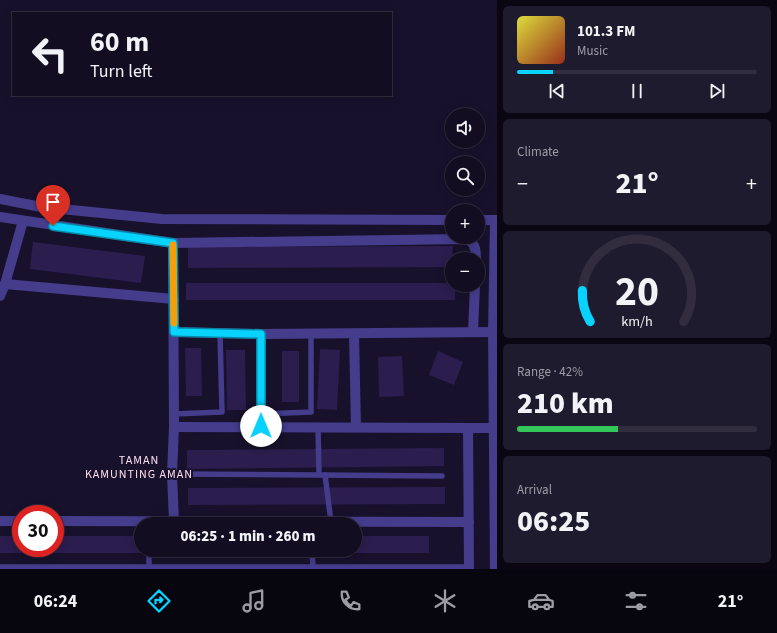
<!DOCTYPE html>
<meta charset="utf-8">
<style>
:root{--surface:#120d21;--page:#1f1b2e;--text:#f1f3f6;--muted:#9c9ca5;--line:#312d3f;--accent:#08d2ff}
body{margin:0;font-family:"Source Sans 3",sans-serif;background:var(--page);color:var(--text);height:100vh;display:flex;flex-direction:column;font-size:15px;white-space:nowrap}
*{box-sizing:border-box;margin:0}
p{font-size:13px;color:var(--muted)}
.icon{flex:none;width:22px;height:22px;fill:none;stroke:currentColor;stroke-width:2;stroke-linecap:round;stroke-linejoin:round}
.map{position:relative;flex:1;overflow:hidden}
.side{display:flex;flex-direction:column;gap:6px;padding:6px;background:#0a0712;width:280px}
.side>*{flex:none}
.top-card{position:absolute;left:12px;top:12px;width:380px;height:84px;border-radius:0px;box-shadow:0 2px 10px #0003,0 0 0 1px var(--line);background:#120d21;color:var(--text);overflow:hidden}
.fabs{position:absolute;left:445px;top:108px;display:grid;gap:8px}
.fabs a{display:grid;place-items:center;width:40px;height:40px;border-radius:50%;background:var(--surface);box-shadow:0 2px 10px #0003,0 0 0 1px var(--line);font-size:20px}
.speed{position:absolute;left:12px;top:505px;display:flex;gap:8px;font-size:20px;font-weight:700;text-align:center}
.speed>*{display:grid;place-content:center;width:52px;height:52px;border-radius:50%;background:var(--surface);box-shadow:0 2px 10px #0003,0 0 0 1px var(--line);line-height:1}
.speed .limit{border:6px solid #d22;background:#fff;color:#111}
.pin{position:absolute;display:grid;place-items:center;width:34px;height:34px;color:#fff;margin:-41px -17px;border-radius:50% 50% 50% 0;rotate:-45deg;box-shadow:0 0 4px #0007}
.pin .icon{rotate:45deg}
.me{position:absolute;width:44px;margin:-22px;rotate:0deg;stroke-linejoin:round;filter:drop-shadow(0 0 3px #0008)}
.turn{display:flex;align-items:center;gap:14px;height:84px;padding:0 12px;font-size:18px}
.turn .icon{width:52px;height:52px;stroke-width:2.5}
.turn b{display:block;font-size:28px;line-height:34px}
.big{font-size:30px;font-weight:800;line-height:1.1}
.side .tile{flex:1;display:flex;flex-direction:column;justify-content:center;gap:6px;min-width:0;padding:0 14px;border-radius:6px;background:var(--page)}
.side .dial{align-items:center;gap:0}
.dial svg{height:104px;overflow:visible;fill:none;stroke:var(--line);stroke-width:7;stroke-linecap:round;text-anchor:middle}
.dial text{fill:var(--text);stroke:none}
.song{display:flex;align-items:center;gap:12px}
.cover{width:48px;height:48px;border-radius:6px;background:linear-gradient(135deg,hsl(60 70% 55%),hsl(10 70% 35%))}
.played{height:4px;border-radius:2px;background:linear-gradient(90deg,var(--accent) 15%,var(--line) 15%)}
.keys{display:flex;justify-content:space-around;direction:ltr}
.heat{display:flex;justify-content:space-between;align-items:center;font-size:22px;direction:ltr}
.charge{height:6px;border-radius:3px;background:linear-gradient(90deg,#34c759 42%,var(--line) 0)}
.trip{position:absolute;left:134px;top:517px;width:228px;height:40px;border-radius:20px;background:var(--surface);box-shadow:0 2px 10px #0003,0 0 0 1px var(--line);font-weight:800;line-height:40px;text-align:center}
.dock{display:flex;height:64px;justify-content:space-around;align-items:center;background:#07050d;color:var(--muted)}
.dock .icon{width:28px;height:28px}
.dock .active{color:var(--accent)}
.dock b{font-size:18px;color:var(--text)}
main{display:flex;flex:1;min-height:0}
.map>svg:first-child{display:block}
.building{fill:#2b1d4e}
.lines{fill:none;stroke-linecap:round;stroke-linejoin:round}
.service{stroke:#453c8c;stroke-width:5.5}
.minor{stroke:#453c8c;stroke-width:10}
.route-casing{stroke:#0588a6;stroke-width:10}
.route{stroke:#08d2ff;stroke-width:7}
.slow{stroke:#f59e0b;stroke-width:7}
.labels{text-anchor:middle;stroke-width:4;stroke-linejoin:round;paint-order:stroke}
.neighbourhood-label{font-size:12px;letter-spacing:1px;fill:#ffdef1;stroke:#18112c}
</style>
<main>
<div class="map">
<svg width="497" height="569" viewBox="0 0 497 569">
<rect width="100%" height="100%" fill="#18112c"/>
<!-- building -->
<g class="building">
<path d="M33,242L145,256L141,283L30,269Z"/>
<path d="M453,246L452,267L188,268V247Z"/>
<path d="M186,283H452V285H455V300H186Z"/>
<path d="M185,348H201L202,396H186Z"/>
<path d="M320,349L340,350L337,410L317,409Z"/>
<path d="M226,350H245L246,410H227Z"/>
<rect x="282" y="351" width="17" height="51"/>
<path d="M438,351L463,362L454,385L429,375Z"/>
<path d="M402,356L404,396L379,397L378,357Z"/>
<path d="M444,448V466L187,469V450Z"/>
<path d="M445,487V504L188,505V488Z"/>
<path d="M0,536H21V548H55V536H141V550H355V536H429V553H0Z"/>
</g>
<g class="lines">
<!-- service -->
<g class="service">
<path d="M174,414L222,412L220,333"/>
<path d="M261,414L311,412V334"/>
<path d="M318,427L319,475"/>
<path d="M172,474L442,476"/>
<path d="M325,475L331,522"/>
<path d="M149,550V567"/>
<path d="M312,550L313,567"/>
<path d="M0,567H469"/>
</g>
<!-- minor -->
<g class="minor">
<path d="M0,199L41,207L162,219L452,220"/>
<path d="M0,217L173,243L465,239C475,242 476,249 476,259"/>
<path d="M478,220H497"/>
<path d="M173,243L174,427L172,474L174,522"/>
<path d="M5,284L23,221"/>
<path d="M0,296L5,284L174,299"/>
<path d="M174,332L261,334L493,332"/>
<path d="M473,332L475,285"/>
<path d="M261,334V426"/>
<path d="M354,334L356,427"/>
<path d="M174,427L468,428L469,569"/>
<path d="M468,428H494"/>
<path d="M0,521H21"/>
<path d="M55,521L469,522"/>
<path d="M495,569L493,332L495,220"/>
</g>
</g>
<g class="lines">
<!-- route casing -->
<g class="route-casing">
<path id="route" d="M53,226L173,243L174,332L261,334V426"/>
</g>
<!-- route -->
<use href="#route" class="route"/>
<!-- slow -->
<path class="slow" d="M173,245L174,323"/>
</g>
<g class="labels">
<!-- neighbourhood labels -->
<g class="neighbourhood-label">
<text x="139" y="464">TAMAN<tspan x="139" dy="14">KAMUNTING AMAN</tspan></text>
</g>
</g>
</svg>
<div class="fabs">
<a><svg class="icon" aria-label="sound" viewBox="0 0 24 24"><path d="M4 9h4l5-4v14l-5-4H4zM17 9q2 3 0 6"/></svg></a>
<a><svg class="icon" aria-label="search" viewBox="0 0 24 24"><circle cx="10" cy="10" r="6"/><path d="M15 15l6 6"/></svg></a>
<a>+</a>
<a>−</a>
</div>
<div class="speed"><div class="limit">30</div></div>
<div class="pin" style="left:53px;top:226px;background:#d93025"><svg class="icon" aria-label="arrive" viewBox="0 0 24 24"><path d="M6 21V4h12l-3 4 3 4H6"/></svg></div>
<svg class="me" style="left:261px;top:426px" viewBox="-20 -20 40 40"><circle r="19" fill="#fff"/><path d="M0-13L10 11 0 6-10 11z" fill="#08d2ff"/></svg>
<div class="trip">06:25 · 1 min · 260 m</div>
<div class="top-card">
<div class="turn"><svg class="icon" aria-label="left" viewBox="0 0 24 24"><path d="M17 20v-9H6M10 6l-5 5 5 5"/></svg><div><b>60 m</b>Turn left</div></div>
</div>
</div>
<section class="side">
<div class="tile">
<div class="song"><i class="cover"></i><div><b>101.3 FM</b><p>Music</p></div></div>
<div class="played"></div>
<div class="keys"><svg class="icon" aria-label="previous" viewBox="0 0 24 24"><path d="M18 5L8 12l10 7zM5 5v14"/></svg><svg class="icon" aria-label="pause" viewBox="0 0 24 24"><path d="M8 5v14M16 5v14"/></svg><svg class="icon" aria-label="next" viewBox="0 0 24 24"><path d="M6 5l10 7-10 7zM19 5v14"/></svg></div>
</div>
<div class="tile"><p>Climate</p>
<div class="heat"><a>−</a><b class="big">21°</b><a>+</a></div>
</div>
<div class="tile dial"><svg viewBox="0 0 100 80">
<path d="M14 69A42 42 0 1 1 86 69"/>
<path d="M14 69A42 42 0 0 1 8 45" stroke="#08d2ff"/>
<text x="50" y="56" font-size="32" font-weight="700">20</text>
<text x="50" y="72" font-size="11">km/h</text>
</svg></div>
<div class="tile"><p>Range · 42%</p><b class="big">210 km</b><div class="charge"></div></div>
<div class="tile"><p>Arrival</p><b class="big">06:25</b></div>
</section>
</main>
<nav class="dock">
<b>06:24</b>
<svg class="icon active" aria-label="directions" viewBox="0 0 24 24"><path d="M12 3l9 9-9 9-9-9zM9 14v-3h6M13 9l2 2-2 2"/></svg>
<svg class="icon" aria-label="music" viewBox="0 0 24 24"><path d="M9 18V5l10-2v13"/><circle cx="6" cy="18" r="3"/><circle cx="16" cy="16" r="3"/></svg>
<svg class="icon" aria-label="phone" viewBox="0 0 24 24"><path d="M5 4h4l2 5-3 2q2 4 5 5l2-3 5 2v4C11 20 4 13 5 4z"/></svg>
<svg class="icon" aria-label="climate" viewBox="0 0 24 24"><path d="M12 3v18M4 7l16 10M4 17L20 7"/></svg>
<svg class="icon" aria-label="car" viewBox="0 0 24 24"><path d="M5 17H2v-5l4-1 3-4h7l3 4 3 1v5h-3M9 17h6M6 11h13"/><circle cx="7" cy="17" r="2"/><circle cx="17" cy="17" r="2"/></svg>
<svg class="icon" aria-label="filters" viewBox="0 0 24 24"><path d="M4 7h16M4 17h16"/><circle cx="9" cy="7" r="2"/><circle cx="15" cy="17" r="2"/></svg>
<b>21°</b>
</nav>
